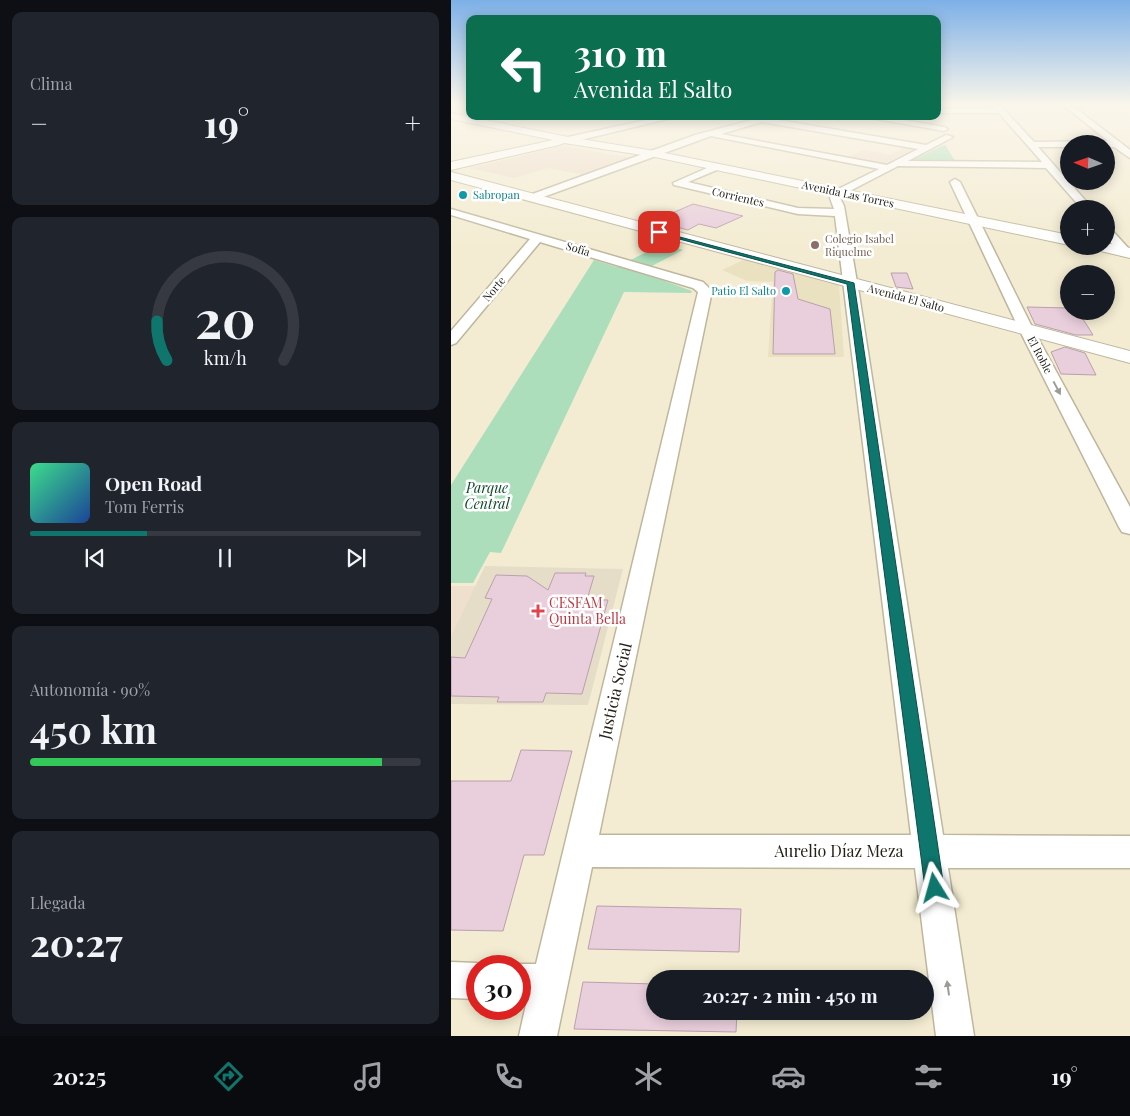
<!DOCTYPE html>
<html lang="es">
<meta charset="utf-8">
<style>
:root{--surface:#171b24;--page:#20242c;--text:#f1f3f6;--muted:#9ea1a6;--line:#363941;--accent:#0f766e}
body{margin:0;font-family:"Playfair Display",serif;background:var(--page);color:var(--text);height:100vh;display:flex;flex-direction:column;font-size:19px;white-space:nowrap}
*{box-sizing:border-box;margin:0}
p{font-size:16px;color:var(--muted)}
.icon{flex:none;width:28px;height:28px;fill:none;stroke:currentColor;stroke-width:2;stroke-linecap:round;stroke-linejoin:round}
.map{position:relative;flex:1;overflow:hidden}
.sheet{display:flex;flex-direction:column;gap:12px;padding:12px;background:#0d0f14;width:451px}
.sheet>*{flex:none}
.guide{position:absolute;left:15px;top:15px;width:475px;height:105px;border-radius:10px;box-shadow:0 2px 12px #0003;background:#0b6e4f;color:#fff;overflow:hidden}
.needle{width:32px;rotate:272deg}
.fabs{position:absolute;left:609px;top:135px;display:grid;gap:10px}
.fabs a{display:grid;place-items:center;width:55px;height:55px;border-radius:50%;background:var(--surface);box-shadow:0 2px 12px #0003;font-size:25px}
.speed{position:absolute;left:15px;top:955px;display:flex;gap:10px;font-size:25px;font-weight:700;text-align:center}
.speed>*{display:grid;place-content:center;width:65px;height:65px;border-radius:50%;background:var(--surface);box-shadow:0 2px 12px #0003;line-height:1}
.speed .limit{border:8px solid #d22;background:#fff;color:#111}
.pin{position:absolute;display:grid;place-items:center;width:42px;height:42px;color:#fff;margin:-21px;border-radius:10px;box-shadow:0 2px 8px #0006}
.me{position:absolute;width:55px;margin:-28px;rotate:352deg;stroke-linejoin:round;filter:drop-shadow(0 0 4px #0008)}
.turn{display:flex;align-items:center;gap:18px;height:105px;padding:0 25px;font-size:22px}
.turn .icon{width:65px;height:65px;stroke-width:2.5}
.turn b{display:block;font-size:35px;line-height:42px}
.big{font-size:38px;font-weight:700;line-height:1.1}
.sheet .widget{flex:1;display:flex;flex-direction:column;justify-content:center;gap:8px;min-width:0;padding:0 18px;border-radius:10px;background:var(--page)}
.sheet .dial{align-items:center;gap:0}
.dial svg{height:130px;overflow:visible;fill:none;stroke:var(--line);stroke-width:7;stroke-linecap:round;text-anchor:middle}
.dial text{fill:var(--text);stroke:none}
.song{display:flex;align-items:center;gap:15px}
.cover{width:60px;height:60px;border-radius:8px;background:linear-gradient(135deg,hsl(150 70% 55%),hsl(220 70% 35%))}
.played{height:5px;border-radius:2px;background:linear-gradient(90deg,var(--accent) 30%,var(--line) 30%)}
.keys{display:flex;justify-content:space-around;direction:ltr}
.heat{display:flex;justify-content:space-between;align-items:center;font-size:28px;direction:ltr}
.charge{height:8px;border-radius:4px;background:linear-gradient(90deg,#34c759 90%,var(--line) 0)}
.trip{position:absolute;left:195px;top:970px;width:288px;height:50px;border-radius:25px;background:var(--surface);box-shadow:0 2px 12px #0003;font-weight:700;line-height:50px;text-align:center}
.tab-bar{display:flex;height:80px;justify-content:space-around;align-items:center;background:#090b0e;color:var(--muted)}
.tab-bar .icon{width:35px;height:35px}
.tab-bar .current{color:var(--accent)}
.tab-bar b{font-size:22px;color:var(--text)}
main{display:flex;flex:1;min-height:0}
.map>svg:first-child{display:block}
.built{fill:#eae1c0}
.education{fill:#efdfcd}
.medical{fill:#e6ddc8}
.green{fill:#acdebb}
.building{fill:#e9cedc;stroke:#b9a0ad}
.lines{fill:none;stroke-linecap:round;stroke-linejoin:round}
.street-casing{stroke:#beb79e;stroke-width:3}
.secondary-casing{stroke:#beb79e;stroke-width:2}
.street{fill:#fff;fill-rule:evenodd}
.secondary{fill:#fff;fill-rule:evenodd}
.oneway{fill:#9c9c97}
.route{fill:#0f766e;stroke:#0a4d48}
.culture-dot{fill:#0f9aa8;stroke:#fff;stroke-width:2}
.education-dot{fill:#8d6e63;stroke:#fff;stroke-width:2}
.health-dot{fill:#e0444e;stroke:#fff;stroke-width:2}
.labels{text-anchor:middle;stroke-width:5;stroke-linejoin:round;paint-order:stroke}
.far-street-label{font-size:11px;fill:#242218;stroke:#fff}
.far-culture-label{font-size:11px;fill:#0d838f;stroke:#fff;text-anchor:start}
.far-education-label{font-size:11px;fill:#785e54;stroke:#fff;text-anchor:start}
.park-label{font-size:14px;font-style:italic;fill:#0d4627;stroke:#fff}
.health-label{font-size:14px;fill:#be3a42;stroke:#fff;text-anchor:start}
.near-street-label{font-size:16px;fill:#242218;stroke:#fff}
</style>
<main>
<section class="sheet">
<div class="widget"><p>Clima</p>
<div class="heat"><a>−</a><b class="big">19°</b><a>+</a></div>
</div>
<div class="widget dial"><svg viewBox="0 0 100 80">
<path d="M14 69A42 42 0 1 1 86 69"/>
<path d="M14 69A42 42 0 0 1 8 45" stroke="#0f766e"/>
<text x="50" y="56" font-size="32" font-weight="700">20</text>
<text x="50" y="72" font-size="11">km/h</text>
</svg></div>
<div class="widget">
<div class="song"><i class="cover"></i><div><b>Open Road</b><p>Tom Ferris</p></div></div>
<div class="played"></div>
<div class="keys"><svg class="icon" aria-label="previous" viewBox="0 0 24 24"><path d="M18 5L8 12l10 7zM5 5v14"/></svg><svg class="icon" aria-label="pause" viewBox="0 0 24 24"><path d="M8 5v14M16 5v14"/></svg><svg class="icon" aria-label="next" viewBox="0 0 24 24"><path d="M6 5l10 7-10 7zM19 5v14"/></svg></div>
</div>
<div class="widget"><p>Autonomía · 90%</p><b class="big">450 km</b><div class="charge"></div></div>
<div class="widget"><p>Llegada</p><b class="big">20:27</b></div>
</section>
<div class="map">
<svg width="679" height="1036" viewBox="0 0 679 1036">
<rect width="100%" height="100%" fill="#f3ecd2"/>
<!-- built -->
<path class="built" d="M292,260L388,285L393,357H317L322,282L296,281L271,270Z"/>
<!-- education -->
<g class="education">
<path d="M112,146L181,158L134,175L97,168L64,178L18,168Z"/>
<path d="M453,148L461,150L435,164L397,157L413,150L439,155Z"/>
<path d="M0,586H25L0,636Z"/>
</g>
<!-- medical -->
<path class="medical" d="M34,566L172,569L137,705L0,704V636Z"/>
<!-- green -->
<g class="green">
<path d="M493,145L495,146L504,161L499,163L460,161Z"/>
<path d="M213,243L232,250L189,272L241,291L240,293L173,292L50,553L39,552L22,583H0V485L143,260L166,267Z"/>
</g>
<!-- building -->
<g class="building">
<path d="M242,204L292,216L265,228L248,224L237,230L203,221Z"/>
<path d="M327,270L342,274L347,299L379,309L384,354H322L324,272Z"/>
<path d="M440,273H456L462,289L445,287Z"/>
<path d="M576,307L618,308V311H627L642,335H625L584,324Z"/>
<path d="M614,347L634,353L645,375L610,374L600,352Z"/>
<path d="M104,573H135L134,576H143L136,600H157L131,694L95,693L92,702H46L48,697L0,696V657L14,658L41,599L34,598L45,575L76,576L97,590Z"/>
<path d="M70,750L121,751L93,855H73L52,931L0,930V781H60Z"/>
<path d="M146,906L290,909L288,952L137,949Z"/>
<path d="M132,982L204,984V1011H286L285,1032L123,1029Z"/>
</g>
<g class="lines">
<!-- street casing -->
<g class="street-casing">
<g id="street">
<path d="M540,104H548L583,142L657,141L611,104H619L679,150V158L663,147H655V144H618V147H587L642,209H631L595,168L447,166L393,194L389,198L393,206L408,294L492,835L679,836V868H497L523,1036H485L464,868L141,867L106,1036H68L76,1000H69V966H63L69,964H85L247,292L242,288L89,242L5,343L0,345V331L79,239L0,215V209L252,282L261,291L148,835H460L384,216L347,214L223,185L222,183L265,164L268,165V169L237,182L347,208L383,209L379,198L385,190L428,169L260,136L84,200L80,201L75,198L76,196L244,135L316,116H330L322,119L475,145L495,135L502,137L457,161L591,162L548,113H486V109H544ZM311,122L467,149L436,165L270,134Z"/>
<path d="M661,104H679V106H665Z"/>
<path d="M20,116H33L16,122L12,120Z"/>
<path d="M213,116H229L117,143L113,140L117,137Z"/>
<path d="M409,116H429L493,127L497,129L493,131Z"/>
<path d="M504,179L509,182L582,329L679,507V534L671,532L668,527L568,329L499,182Z"/>
<path d="M655,227L659,228L678,249V255H670L655,237Z"/>
<path d="M0,962L26,963L35,966H26V999L0,998Z"/>
</g>
</g>
<!-- secondary casing -->
<g class="secondary-casing">
<g id="secondary">
<path d="M0,113L117,137L204,151L618,235V245L204,157L113,143L108,145L0,170V162L102,140L0,119Z"/>
<path d="M0,172L679,351V363L0,180Z"/>
<path d="M655,243L679,248V258L641,249L639,246H655Z"/>
</g>
</g>
<!-- street -->
<use href="#street" class="street"/>
<!-- secondary -->
<use href="#secondary" class="secondary"/>
</g>
<!-- one-way arrows -->
<defs><path id="oneway-solid" d="M-6-.8H1V-3.2L6.5 0L1 3.2V.8H-6Z" transform="scale(1.25)"/></defs>
<g class="oneway">
<use href="#oneway-solid" transform="translate(606 388) rotate(62)"/>
<use href="#oneway-solid" transform="translate(497 988) rotate(-98)"/>
</g>
<!-- sky -->
<linearGradient id="sky" x2="0" y2="1"><stop stop-color="#7db0e7"/><stop offset="0.42" stop-color="#faf6eb"/><stop offset="1" stop-color="#faf6eb" stop-opacity="0"/></linearGradient>
<rect width="679" height="249" fill="url(#sky)"/>
<!-- route -->
<path class="route" d="M206,231L403,283L493,888L490,895L484,898L477,895L474,888L396,284L206,233Z"/>
<!-- markers -->
<g class="culture-dot">
<circle cx="12" cy="195" r="5"/>
<circle cx="335" cy="291" r="5"/>
</g>
<circle class="education-dot" cx="364" cy="245" r="5"/>
<path class="health-dot" d="M84.5 603.5h5v5h5v5h-5v5h-5v-5h-5v-5h5z"/>
<g class="labels">
<!-- far-street labels -->
<g class="far-street-label">
<text transform="translate(397 194) rotate(12)" y="4">Avenida Las Torres</text>
<text transform="translate(287 197) rotate(13)" y="4">Corrientes</text>
<text transform="translate(127 249) rotate(17)" y="4">Sofía</text>
<text transform="translate(43 289) rotate(-50)" y="4">Norte</text>
<text transform="translate(455 298) rotate(15)" y="4">Avenida El Salto</text>
<text transform="translate(589 355) rotate(62)" y="4">El Roble</text>
</g>
<!-- far-culture labels -->
<g class="far-culture-label">
<text x="22" y="199">Sabropan</text>
<text x="325" y="295" text-anchor="end">Patio El Salto</text>
</g>
<!-- far-education labels -->
<g class="far-education-label">
<text x="374" y="243">Colegio Isabel<tspan x="374" dy="13">Riquelme</tspan></text>
</g>
<!-- park labels -->
<g class="park-label">
<text x="36" y="493">Parque<tspan x="36" dy="16">Central</tspan></text>
</g>
<!-- health labels -->
<g class="health-label">
<text x="98" y="608">CESFAM<tspan x="98" dy="16">Quinta Bella</tspan></text>
</g>
<!-- near-street labels -->
<g class="near-street-label">
<text transform="translate(164 691) rotate(-77)" y="6">Justicia Social</text>
<text x="388" y="857">Aurelio Díaz Meza</text>
</g>
</g>
</svg>
<div class="fabs">
<a><svg class="needle" viewBox="-14 -14 28 28"><path d="M0-13l5 13h-10z" fill="#e53935"/><path d="M0 13l5-13h-10z" fill="#9ea1a6"/></svg></a>
<a>+</a>
<a>−</a>
</div>
<div class="speed"><div class="limit">30</div></div>
<div class="pin" style="left:208px;top:232px;background:#d93025"><svg class="icon" aria-label="arrive" viewBox="0 0 24 24"><path d="M6 21V4h12l-3 4 3 4H6"/></svg></div>
<svg class="me" style="left:484px;top:888px" viewBox="-20 -20 40 40"><path d="M0-17L14 15 0 8-14 15z" fill="#0f766e" stroke="#fff" stroke-width="4"/></svg>
<div class="trip">20:27 · 2 min · 450 m</div>
<div class="guide">
<div class="turn"><svg class="icon" aria-label="left" viewBox="0 0 24 24"><path d="M17 20v-9H6M10 6l-5 5 5 5"/></svg><div><b>310 m</b>Avenida El Salto</div></div>
</div>
</div>
</main>
<nav class="tab-bar">
<b>20:25</b>
<svg class="icon current" aria-label="directions" viewBox="0 0 24 24"><path d="M12 3l9 9-9 9-9-9zM9 14v-3h6M13 9l2 2-2 2"/></svg>
<svg class="icon" aria-label="music" viewBox="0 0 24 24"><path d="M9 18V5l10-2v13"/><circle cx="6" cy="18" r="3"/><circle cx="16" cy="16" r="3"/></svg>
<svg class="icon" aria-label="phone" viewBox="0 0 24 24"><path d="M5 4h4l2 5-3 2q2 4 5 5l2-3 5 2v4C11 20 4 13 5 4z"/></svg>
<svg class="icon" aria-label="climate" viewBox="0 0 24 24"><path d="M12 3v18M4 7l16 10M4 17L20 7"/></svg>
<svg class="icon" aria-label="car" viewBox="0 0 24 24"><path d="M5 17H2v-5l4-1 3-4h7l3 4 3 1v5h-3M9 17h6M6 11h13"/><circle cx="7" cy="17" r="2"/><circle cx="17" cy="17" r="2"/></svg>
<svg class="icon" aria-label="filters" viewBox="0 0 24 24"><path d="M4 7h16M4 17h16"/><circle cx="9" cy="7" r="2"/><circle cx="15" cy="17" r="2"/></svg>
<b>19°</b>
</nav>
